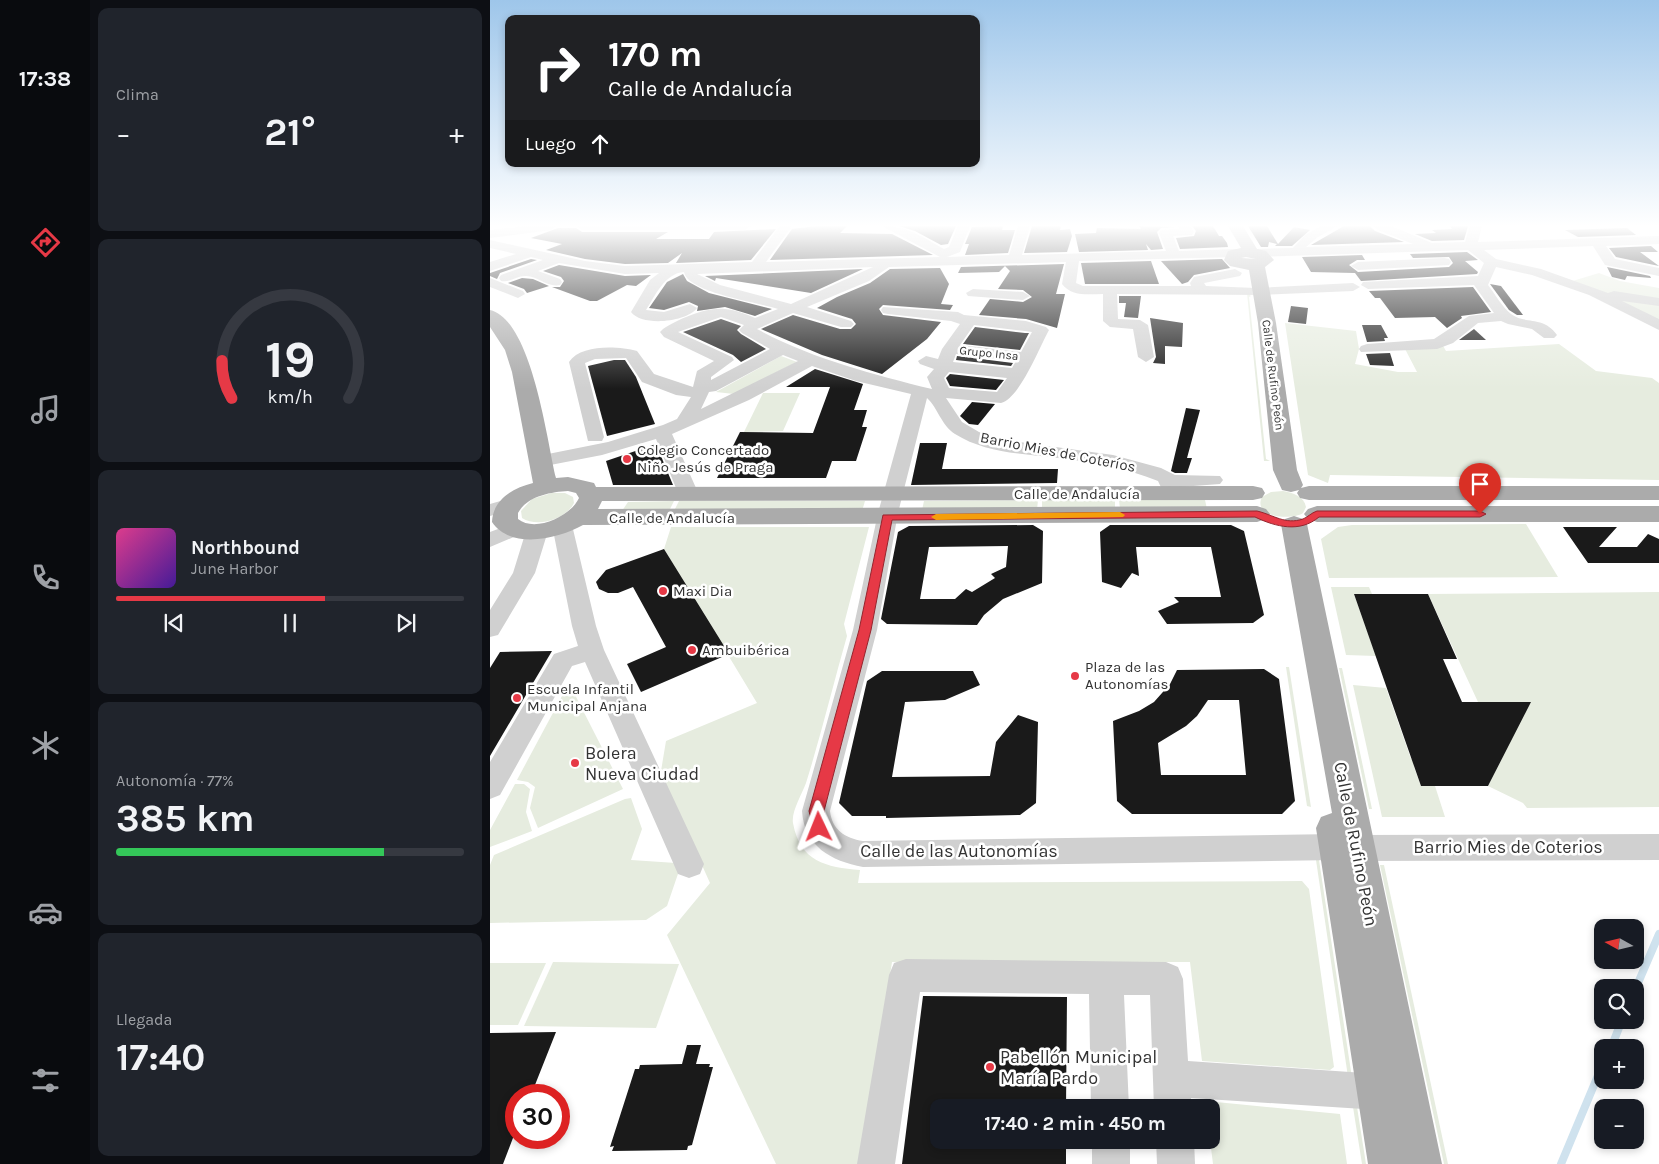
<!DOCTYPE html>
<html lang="es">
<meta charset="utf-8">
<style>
:root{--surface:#171b24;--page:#20242c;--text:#f1f3f6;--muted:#9ea1a6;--line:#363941;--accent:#e63946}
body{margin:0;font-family:Karla,sans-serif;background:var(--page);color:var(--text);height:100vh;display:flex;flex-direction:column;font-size:19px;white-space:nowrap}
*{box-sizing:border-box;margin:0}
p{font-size:16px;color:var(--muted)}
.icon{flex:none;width:28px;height:28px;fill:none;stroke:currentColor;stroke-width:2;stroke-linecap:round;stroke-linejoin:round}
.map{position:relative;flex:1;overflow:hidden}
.drawer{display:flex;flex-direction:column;gap:8px;padding:8px;background:#0d0f14;width:400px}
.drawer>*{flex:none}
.top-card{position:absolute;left:15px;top:15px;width:475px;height:152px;border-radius:10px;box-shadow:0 2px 8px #0003;background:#202124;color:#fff;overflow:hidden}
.needle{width:32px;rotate:278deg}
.controls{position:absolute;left:1104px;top:919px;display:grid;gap:10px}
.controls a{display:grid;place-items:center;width:50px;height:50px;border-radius:10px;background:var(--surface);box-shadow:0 2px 8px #0003;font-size:25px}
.speed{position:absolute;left:15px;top:1084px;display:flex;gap:10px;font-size:25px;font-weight:700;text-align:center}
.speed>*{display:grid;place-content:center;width:65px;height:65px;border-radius:50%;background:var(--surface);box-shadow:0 2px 8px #0003;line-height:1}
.speed .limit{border:8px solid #d22;background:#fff;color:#111}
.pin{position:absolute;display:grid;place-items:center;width:42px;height:42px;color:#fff;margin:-51px -21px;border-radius:50% 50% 50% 0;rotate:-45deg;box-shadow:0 0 5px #0007}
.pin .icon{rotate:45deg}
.me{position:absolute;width:55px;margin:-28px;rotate:358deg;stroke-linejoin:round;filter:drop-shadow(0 0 4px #0008)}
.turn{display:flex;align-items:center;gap:18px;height:105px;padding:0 20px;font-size:22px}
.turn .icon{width:65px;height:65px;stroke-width:2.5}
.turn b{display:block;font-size:35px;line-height:42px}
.then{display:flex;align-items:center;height:48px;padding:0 20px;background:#0003;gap:10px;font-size:19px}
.big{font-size:38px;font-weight:700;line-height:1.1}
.drawer .widget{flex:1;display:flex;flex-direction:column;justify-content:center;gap:8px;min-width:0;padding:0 18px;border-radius:10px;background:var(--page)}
.drawer .dial{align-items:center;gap:0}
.dial svg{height:130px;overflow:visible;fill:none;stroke:var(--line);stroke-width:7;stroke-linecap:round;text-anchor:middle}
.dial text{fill:var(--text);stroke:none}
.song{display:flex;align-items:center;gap:15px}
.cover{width:60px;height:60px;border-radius:8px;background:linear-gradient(135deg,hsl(330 70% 55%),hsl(260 70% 35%))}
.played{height:5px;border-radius:2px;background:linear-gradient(90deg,var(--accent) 60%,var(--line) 60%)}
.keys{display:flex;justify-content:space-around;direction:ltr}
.heat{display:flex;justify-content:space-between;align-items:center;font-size:28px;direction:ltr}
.charge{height:8px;border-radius:4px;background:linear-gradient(90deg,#34c759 77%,var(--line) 0)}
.trip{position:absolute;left:440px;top:1099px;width:290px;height:50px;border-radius:10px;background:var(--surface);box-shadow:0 2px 8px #0003;font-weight:700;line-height:50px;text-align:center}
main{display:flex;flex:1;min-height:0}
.tabs{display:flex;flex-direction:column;width:90px;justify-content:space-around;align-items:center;background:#090b0e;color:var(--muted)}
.tabs .icon{width:35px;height:35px}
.tabs .on{color:var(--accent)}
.tabs b{font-size:22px;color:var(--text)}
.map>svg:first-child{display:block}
.green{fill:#e6ecdf}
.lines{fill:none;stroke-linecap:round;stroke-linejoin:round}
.stream{stroke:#cfe2ee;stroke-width:8}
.building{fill:#1a1a1a;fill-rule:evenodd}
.minor{fill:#d0d0d0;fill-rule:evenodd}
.major{fill:#ababab;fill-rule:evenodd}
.route{fill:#e63946;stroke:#96252e}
.slow{fill:#f59e0b}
.poi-dot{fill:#e63946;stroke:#fff;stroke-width:2}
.labels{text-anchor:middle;stroke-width:5;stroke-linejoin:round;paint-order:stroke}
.far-street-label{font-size:12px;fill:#333;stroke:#fff}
.poi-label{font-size:15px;fill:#333;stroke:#fff;text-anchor:start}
.street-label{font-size:15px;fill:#333;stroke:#fff}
.near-poi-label{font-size:18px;fill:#333;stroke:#fff;text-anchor:start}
.near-street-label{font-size:18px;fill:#333;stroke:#fff}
</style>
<main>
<nav class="tabs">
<b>17:38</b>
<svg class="icon on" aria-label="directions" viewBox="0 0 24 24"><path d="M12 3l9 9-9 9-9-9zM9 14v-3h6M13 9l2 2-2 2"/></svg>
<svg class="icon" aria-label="music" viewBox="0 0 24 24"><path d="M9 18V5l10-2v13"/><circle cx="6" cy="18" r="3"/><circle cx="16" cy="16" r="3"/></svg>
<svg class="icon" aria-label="phone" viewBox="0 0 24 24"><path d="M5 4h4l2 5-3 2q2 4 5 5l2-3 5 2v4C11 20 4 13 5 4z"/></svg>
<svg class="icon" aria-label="climate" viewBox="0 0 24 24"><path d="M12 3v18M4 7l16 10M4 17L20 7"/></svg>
<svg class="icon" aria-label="car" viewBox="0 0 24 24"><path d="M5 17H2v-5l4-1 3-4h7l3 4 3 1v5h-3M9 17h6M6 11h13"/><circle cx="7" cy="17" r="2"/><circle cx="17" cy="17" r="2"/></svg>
<svg class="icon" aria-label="filters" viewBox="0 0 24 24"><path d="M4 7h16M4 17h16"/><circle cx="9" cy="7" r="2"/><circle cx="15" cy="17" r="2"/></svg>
</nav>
<section class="drawer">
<div class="widget"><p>Clima</p>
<div class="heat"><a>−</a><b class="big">21°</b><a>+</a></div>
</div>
<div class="widget dial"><svg viewBox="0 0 100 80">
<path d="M14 69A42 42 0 1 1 86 69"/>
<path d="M14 69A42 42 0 0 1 8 46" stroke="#e63946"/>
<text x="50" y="56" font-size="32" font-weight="700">19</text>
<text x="50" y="72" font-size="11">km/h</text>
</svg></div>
<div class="widget">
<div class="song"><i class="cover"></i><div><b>Northbound</b><p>June Harbor</p></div></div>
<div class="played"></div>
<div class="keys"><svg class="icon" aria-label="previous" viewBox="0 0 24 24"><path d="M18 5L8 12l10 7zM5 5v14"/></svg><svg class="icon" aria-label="pause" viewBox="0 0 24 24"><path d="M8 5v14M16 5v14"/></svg><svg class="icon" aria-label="next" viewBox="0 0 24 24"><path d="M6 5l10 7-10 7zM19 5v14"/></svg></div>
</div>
<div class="widget"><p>Autonomía · 77%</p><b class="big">385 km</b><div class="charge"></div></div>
<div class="widget"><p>Llegada</p><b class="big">17:40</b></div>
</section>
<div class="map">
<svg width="1169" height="1164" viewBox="0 0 1169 1164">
<rect width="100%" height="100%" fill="#fff"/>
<!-- green -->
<g class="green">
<path d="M1109,273L1130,281L1169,288V323L1076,283Z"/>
<path d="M757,293L761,296L759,297L776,459L780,461H774Z"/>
<path d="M795,323L866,331L869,349L865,364L908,372H927L914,347L952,344L956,351L1069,344L1106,371L1162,378L1169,383V480L840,475L838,483L818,475Z"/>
<path d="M291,356L307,362L244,394L226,392Z"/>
<path d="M273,393H310L293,431L254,432Z"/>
<path d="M793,491C803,493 814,496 816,507L813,513C801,521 762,517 772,497L781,492Z"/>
<path d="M62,493H75L83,497L84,503C76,519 48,528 32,518L31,511L42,499Z"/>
<path d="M548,500L547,510H432L434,501Z"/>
<path d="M552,500H625V509L552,510Z"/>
<path d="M629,500H715L717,509H630Z"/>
<path d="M184,501L179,511H132L138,502Z"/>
<path d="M189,501H375L372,511H184Z"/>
<path d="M1036,524L1068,577L839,578L831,539L848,527L862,525Z"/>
<path d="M181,527H379L354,624L357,636C343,685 331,735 316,783C312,794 301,812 303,823C310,862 336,867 370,870L368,883L812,881L819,889L844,1067L840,1070L712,1061L700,962H402L371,1164H286L177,935L220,883L175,783L181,773V768L171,771L176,741L267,703L174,549Z"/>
<path d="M841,587H879L882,594H864L886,656L856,655Z"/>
<path d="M1169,592V807L1037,808L1033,803L998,786L1013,756L938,594Z"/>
<path d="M796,667H799L821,807L817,806Z"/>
<path d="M849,668H852L882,809H879Z"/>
<path d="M79,683L133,789L48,828L40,808L45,787L38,782L27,780Z"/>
<path d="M863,685L896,688L921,759H924V767L931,786H945L955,817H892Z"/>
<path d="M25,784H34L40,789L36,812L42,831L0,847V830Z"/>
<path d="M141,798L152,829L141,860L186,863L190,868L177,906L156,920L0,923V865L4,855L135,799Z"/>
<path d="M826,860H829L862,1078L858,1077Z"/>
<path d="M890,865H894L958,1164H954Z"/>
<path d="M63,962L189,964L166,1028L34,1026Z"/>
<path d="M0,963H56L28,1025H0Z"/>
<path d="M716,1101L850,1114L857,1164H723L720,1140L721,1108L717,1107Z"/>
<path d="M863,1107H867L876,1164H872Z"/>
</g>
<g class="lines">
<!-- stream -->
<g class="stream">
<path d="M1145,990L1169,934"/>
<path d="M1121,1048L1132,1020"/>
<path d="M1071,1164L1112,1066"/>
</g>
</g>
<!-- building -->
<g class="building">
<path d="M326,226H357L350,233L402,234L443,255L280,260L302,229Z"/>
<path d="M409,226H466L458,244L451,245L425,231Z"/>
<path d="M513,226L512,230H525L518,253L475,255L479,244H475L482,227Z"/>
<path d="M542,226H571L570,230L580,229L582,236L577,252L534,253Z"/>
<path d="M649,226L686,227L671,228L667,232L673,249L661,250L656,244L658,250L589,252L585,234L606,233L607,228L651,229Z"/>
<path d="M702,226H723L729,236H732L737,243L738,247L690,249L686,238L704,236L706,231Z"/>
<path d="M758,226H777L788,244L804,227L820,230L802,246H785L787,244L779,242L778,247H771Z"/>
<path d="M854,226H880L885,231L914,242L821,245Z"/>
<path d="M960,226H978L974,240L942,241L925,234L946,233L942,230L962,229Z"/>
<path d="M68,228H86L92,232H178L166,239H219L224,232L286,229L261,260L186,263L192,253L178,263L135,264L95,259L56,250L72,244L41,238Z"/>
<path d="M1137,228L1146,235L1088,237L1075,230Z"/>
<path d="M1161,246L1168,252H1150L1169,266L1126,257L1119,248Z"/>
<path d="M977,252L988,260L975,261L988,272L987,274L871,281L865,273L821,272L812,257L872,255L875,260H867L859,265L868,272L959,267L963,263L959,257L923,258L920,254Z"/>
<path d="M41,259L47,260L10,273L7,279L0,276V273Z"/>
<path d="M732,259L740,268L704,275L698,282L692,284L671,261Z"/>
<path d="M661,261L669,284H595L591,263Z"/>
<path d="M574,264L566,294H575L567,328L536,319L489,315L500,299L533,302L542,297L533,290L508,289L520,271L515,266L509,272L468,273L471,267Z"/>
<path d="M69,265L135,276L161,275L146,286L137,285L107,301H100L62,287H70L74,281L71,277L53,271Z"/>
<path d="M1117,267L1160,276L1161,278L1137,276L1135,280L1122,277Z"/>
<path d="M450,268L459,284L451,304L463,305L460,310L393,305L389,309L393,315L451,322L437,339L392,374L332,355L271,329L303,315L350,329H361L366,324L362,319L327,308L347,297L380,283L400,269Z"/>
<path d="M373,269L321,293L226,278L225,281L215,276Z"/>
<path d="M193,274L197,281L219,293L282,309L265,316L235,307L207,311L208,306L199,302L174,310L159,308L177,282Z"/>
<path d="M32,278L43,279L59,286L37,293L34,289L18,283Z"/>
<path d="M1000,284L1011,286L1033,315H1027L1019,310Z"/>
<path d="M983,287L1001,312L971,316L972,318L957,328L945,317L905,318L890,298H885L879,291Z"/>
<path d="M629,296H651L648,318L634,317L636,303H629Z"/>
<path d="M801,306L818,308L816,324L798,322Z"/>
<path d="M660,318L693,323L692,347L675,346V364L663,363L666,357Z"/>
<path d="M231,319L251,326L247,330L251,334L276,349L251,362L243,355L193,332Z"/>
<path d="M872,325H891L898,338H894L895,341L877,342Z"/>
<path d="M485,327L535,333H539L530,350L473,344Z"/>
<path d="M984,329L996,340H969Z"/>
<path d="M900,353L904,366L880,365L876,354Z"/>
<path d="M467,356L523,363L521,366L466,360Z"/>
<path d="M124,360H135L146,377L165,424L117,436L98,366Z"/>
<path d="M325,369L373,384L364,410H377L372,427H377L366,461H342L336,478H227L250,432L323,433L340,387H296Z"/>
<path d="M460,374L514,380L506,390L460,386L456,378Z"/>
<path d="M482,402L505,404L488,425L479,424L470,416Z"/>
<path d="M696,408L710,410L697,458H702L697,473H685L681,471Z"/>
<path d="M430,443H457L452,469H568L567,483L421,485Z"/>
<path d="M166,444L183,485H123L116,461Z"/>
<path d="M543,525L553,531L552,583L513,599L494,615L487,625L397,624L391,619L408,532L419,526ZM518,546L516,567L501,574L505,578L482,592L476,589L465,599H430L439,547Z"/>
<path d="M620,525H741L754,531L774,615L763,623L677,624L668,611L689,602L684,597H731L721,547H646L649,576L642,573L631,588L612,582L610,532Z"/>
<path d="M1073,527H1127L1109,547H1147L1158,534L1169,539V563H1098Z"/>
<path d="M174,549L239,654L151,692L137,664L176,647L143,587L128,593H118L109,589L106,582L116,570Z"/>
<path d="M864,594H938L967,659H953L972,702H1041L998,786H931Z"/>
<path d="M62,651L43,683L0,756V668L10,652Z"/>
<path d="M774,669L789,679L805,801L792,814H642L627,801L623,721L649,711L664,702L680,684L687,670ZM718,700H749L756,775H671L668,743L696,726L707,716Z"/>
<path d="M392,671H483L490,685L455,700L415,702L402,777L500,776L506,742L528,715L548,722L546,803L530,815L396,818V816H362L349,803L377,681Z"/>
<path d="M433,996L577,997L576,1108H449V1140H576V1164H412Z"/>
<path d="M66,1032L41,1095H26V1130L13,1164H0V1033Z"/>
<path d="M197,1045H211L206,1064H220L219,1067H223L202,1145L198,1146L197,1150L122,1151L124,1146L120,1147L145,1069H149L150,1065L192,1064Z"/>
</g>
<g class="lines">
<!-- minor -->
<g class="minor">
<path d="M34,226H67L61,230L0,238V230Z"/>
<path d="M86,226H261L255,230H92Z"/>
<path d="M290,226H302L276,262L450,257L392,226C418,226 432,237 454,249L459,247L468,226H480L470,252L457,257L519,255L528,226H540L532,255L676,251L669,233L671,230L689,229L688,226H700L704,232L702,235L683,236L689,251L747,249L754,253L747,257L589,261L586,283L593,286H701L700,283L704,277L745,269L752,273L750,276L714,283L716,286L766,288L863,283L870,287L863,291L771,295L627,294L628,319L650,320L658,325L664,357L656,362L648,357L643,329L620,327L613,321V294C598,294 582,297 572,284L576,262L399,267L379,281L317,307L361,321L364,324L361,327H351L303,313L267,329C323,359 382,374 442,389L437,377L444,369L430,364L428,361L436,356L448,359L452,349L470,324L461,321L398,314L393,313L391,310L393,307L468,312L474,315L536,321L556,327L559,330C549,348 530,398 511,403L456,398L472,422L489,432L509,439L623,455L671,468L685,475L730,476L733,480L730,484L690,487L693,494L690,498L683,500L676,498L668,481C636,468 602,462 568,458C534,454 495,453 465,434C451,425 448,408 437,398L408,513L387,630L340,811C342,830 355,838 373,841L847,834L858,838L867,835L1169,834V860L867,861L856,857L847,860L373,867C341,861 314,846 312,811L363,630L388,513L421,394L366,381L322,366L259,400L182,434L206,488L203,492H189L186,488L166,439L112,455L50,467L43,465L40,461L43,457L118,442L173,425L187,419L201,397L186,395L152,382L136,358L105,359L95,363L114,437L112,441H98L79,362C91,344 128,346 147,351L164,374L203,387L207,371L224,361L174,337L170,332L173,329C188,319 216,307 235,309C246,310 256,314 265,318L288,309C268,302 198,293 194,272C175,273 165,296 156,310L174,312L200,304L207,308C197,322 152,327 141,312L160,280L169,273L135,274L69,263L48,271L70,279L72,282L70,285C57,288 47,275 35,276C26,276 20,283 11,281L9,278L11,275L53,260L41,257L0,271V262L26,254L0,248V240L95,261L135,266L262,262ZM383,267L301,304L230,285L207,274ZM231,317L254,325L249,330L252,333L280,349L221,380V377L244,360L242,357L188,332ZM484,325L535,331L542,332L531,352L470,345ZM466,354L526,361L522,368L463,362ZM293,355L308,361L211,409L219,392L226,391ZM459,372L517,378L507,392L459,388L454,378Z"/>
<path d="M831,226H848L828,237L816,247L923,244L886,229L884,226H901L942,243L975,242L980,226H992L988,242L1169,236V244L1116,246L1125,259L1169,268V276L1115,265L1103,246L994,250L1006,259L1051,269L1118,293L1124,291L1169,298V306L1132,301L1169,319V330L1099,295L1042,275L1006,267L998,285C1005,294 1012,307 1021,314C1036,325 1053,315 1067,335L1064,338H1054L1042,329L1018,324L1011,321L988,323L963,343L947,349L871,352L869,349L871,346L877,344L944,339L979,316L1004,313L984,285L878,289L871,285L873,282L988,276L994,263L978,250L766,257L759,253L766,249L803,248L815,235Z"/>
<path d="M954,258L959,259L961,262L959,265L868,270L861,266L868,262Z"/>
<path d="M0,278L33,291L35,294L28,298L0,287Z"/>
<path d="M483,289L533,292L540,296L533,300L478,296L476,293Z"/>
<path d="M21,498L28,500L31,504L28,508L0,516V504Z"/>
<path d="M72,519L79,521L82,525L106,626L114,650L214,864L210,874L199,878L188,874L95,662L82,666L10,795L0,799V762L64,654L88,646L82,626L62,525L65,521Z"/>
<path d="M24,523L31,524L35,529L31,534L0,547V532Z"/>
<path d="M47,525L54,526L58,531L45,573L8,635L0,637V610L23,573L36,531L40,526Z"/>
<path d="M416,959L676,962L688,967L693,979L698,1061L889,1074L902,1079L907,1092L902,1105L889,1110L701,1098L702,1108H664L660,995H634L639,1108H601L599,994L430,992L405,1164H367L399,975L404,963Z"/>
<rect x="602" y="1140" width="38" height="24"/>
<path d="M666,1140H704L705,1164H667Z"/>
</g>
<!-- major -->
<g class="major">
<path d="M738,226H753L767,249L776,251L784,260L775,267L786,323L807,470L813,485L811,488L819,486H1169V500H819L810,498L807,493L809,490L801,492L792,490L783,470L768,323L759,270L740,266L734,260L738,251L751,248ZM756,257L766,259L751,258Z"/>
<path d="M0,310C42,320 57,441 66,478L78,477L104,483L106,487L763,486L772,488L775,493L772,498L763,500L112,501L108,509L767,506L776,509L780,514L776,519L767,522L93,525C68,539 21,550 2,522C3,499 23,488 43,483L22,372L15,350L0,327ZM78,491L86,493L89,498C81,516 45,533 28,519V513C37,496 61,492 78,491Z"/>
<path d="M827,506H1169V522H827L818,519L814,514L818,509Z"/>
<path d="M804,516L813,519L817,524L952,1164H878L826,828L831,817L842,813L791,524L795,519Z"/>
</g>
</g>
<!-- sky -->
<linearGradient id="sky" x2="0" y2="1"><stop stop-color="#9ec6ea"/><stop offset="0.58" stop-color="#fff"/><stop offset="1" stop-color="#fff" stop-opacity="0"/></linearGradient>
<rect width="1169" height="389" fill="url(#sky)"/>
<!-- route -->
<path class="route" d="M767,511C784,515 795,525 813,519C818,517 821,513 827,511H990L996,514L990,517H829C810,533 786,527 765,517L402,520L381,630L334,811L337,827L335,832L329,834L324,832L319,811L369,630L393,515Z"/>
<!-- slow -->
<path class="slow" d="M630,512L635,515L633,517L446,520L441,517L446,514Z"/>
<!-- markers -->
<g class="poi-dot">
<circle cx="137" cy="459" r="5"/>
<circle cx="173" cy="591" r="5"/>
<circle cx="202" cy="650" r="5"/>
<circle cx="585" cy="676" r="5"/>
<circle cx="27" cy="698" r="5"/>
<circle cx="85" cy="763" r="5"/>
<circle cx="500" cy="1067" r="5"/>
</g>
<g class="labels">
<!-- far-street labels -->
<g class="far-street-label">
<text transform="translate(499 353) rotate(6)" y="4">Grupo Insa</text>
<text transform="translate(783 375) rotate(83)" y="4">Calle de Rufino Peón</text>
</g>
<!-- poi labels -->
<g class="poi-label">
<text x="147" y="455">Colegio Concertado<tspan x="147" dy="17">Niño Jesús de Praga</tspan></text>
<text x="183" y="596">Maxi Dia</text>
<text x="212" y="655">Ambuibérica</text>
<text x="595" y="672">Plaza de las<tspan x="595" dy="17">Autonomías</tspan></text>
<text x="37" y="694">Escuela Infantil<tspan x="37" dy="17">Municipal Anjana</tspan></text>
</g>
<!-- street labels -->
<g class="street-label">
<text transform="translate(568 452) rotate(11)" y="5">Barrio Mies de Coteríos</text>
<text x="587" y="499">Calle de Andalucía</text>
<text x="182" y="523">Calle de Andalucía</text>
</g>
<!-- near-poi labels -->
<g class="near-poi-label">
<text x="95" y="759">Bolera<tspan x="95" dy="21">Nueva Ciudad</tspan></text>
<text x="510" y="1063">Pabellón Municipal<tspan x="510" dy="21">María Pardo</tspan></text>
</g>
<!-- near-street labels -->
<g class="near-street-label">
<text transform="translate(866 844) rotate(79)" y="6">Calle de Rufino Peón</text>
<text x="1018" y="853">Barrio Mies de Coterios</text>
<text x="469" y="857">Calle de las Autonomías</text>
</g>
</g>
</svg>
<div class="controls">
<a><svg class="needle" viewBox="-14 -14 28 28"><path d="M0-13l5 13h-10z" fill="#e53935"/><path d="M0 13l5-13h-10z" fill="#9ea1a6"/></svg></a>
<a><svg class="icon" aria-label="search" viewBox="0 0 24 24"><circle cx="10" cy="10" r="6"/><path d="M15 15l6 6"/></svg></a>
<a>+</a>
<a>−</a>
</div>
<div class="speed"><div class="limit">30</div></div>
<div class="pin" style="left:990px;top:514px;background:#d93025"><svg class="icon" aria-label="arrive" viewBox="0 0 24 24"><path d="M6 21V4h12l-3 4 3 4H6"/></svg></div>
<svg class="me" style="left:329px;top:827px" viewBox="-20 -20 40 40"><path d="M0-17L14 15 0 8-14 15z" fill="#e63946" stroke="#fff" stroke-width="4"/></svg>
<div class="trip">17:40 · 2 min · 450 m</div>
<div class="top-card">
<div class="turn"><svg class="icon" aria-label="right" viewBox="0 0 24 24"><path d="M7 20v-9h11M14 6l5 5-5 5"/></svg><div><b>170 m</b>Calle de Andalucía</div></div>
<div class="then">Luego<svg class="icon" aria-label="ahead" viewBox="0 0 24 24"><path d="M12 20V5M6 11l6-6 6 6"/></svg></div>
</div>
</div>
</main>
